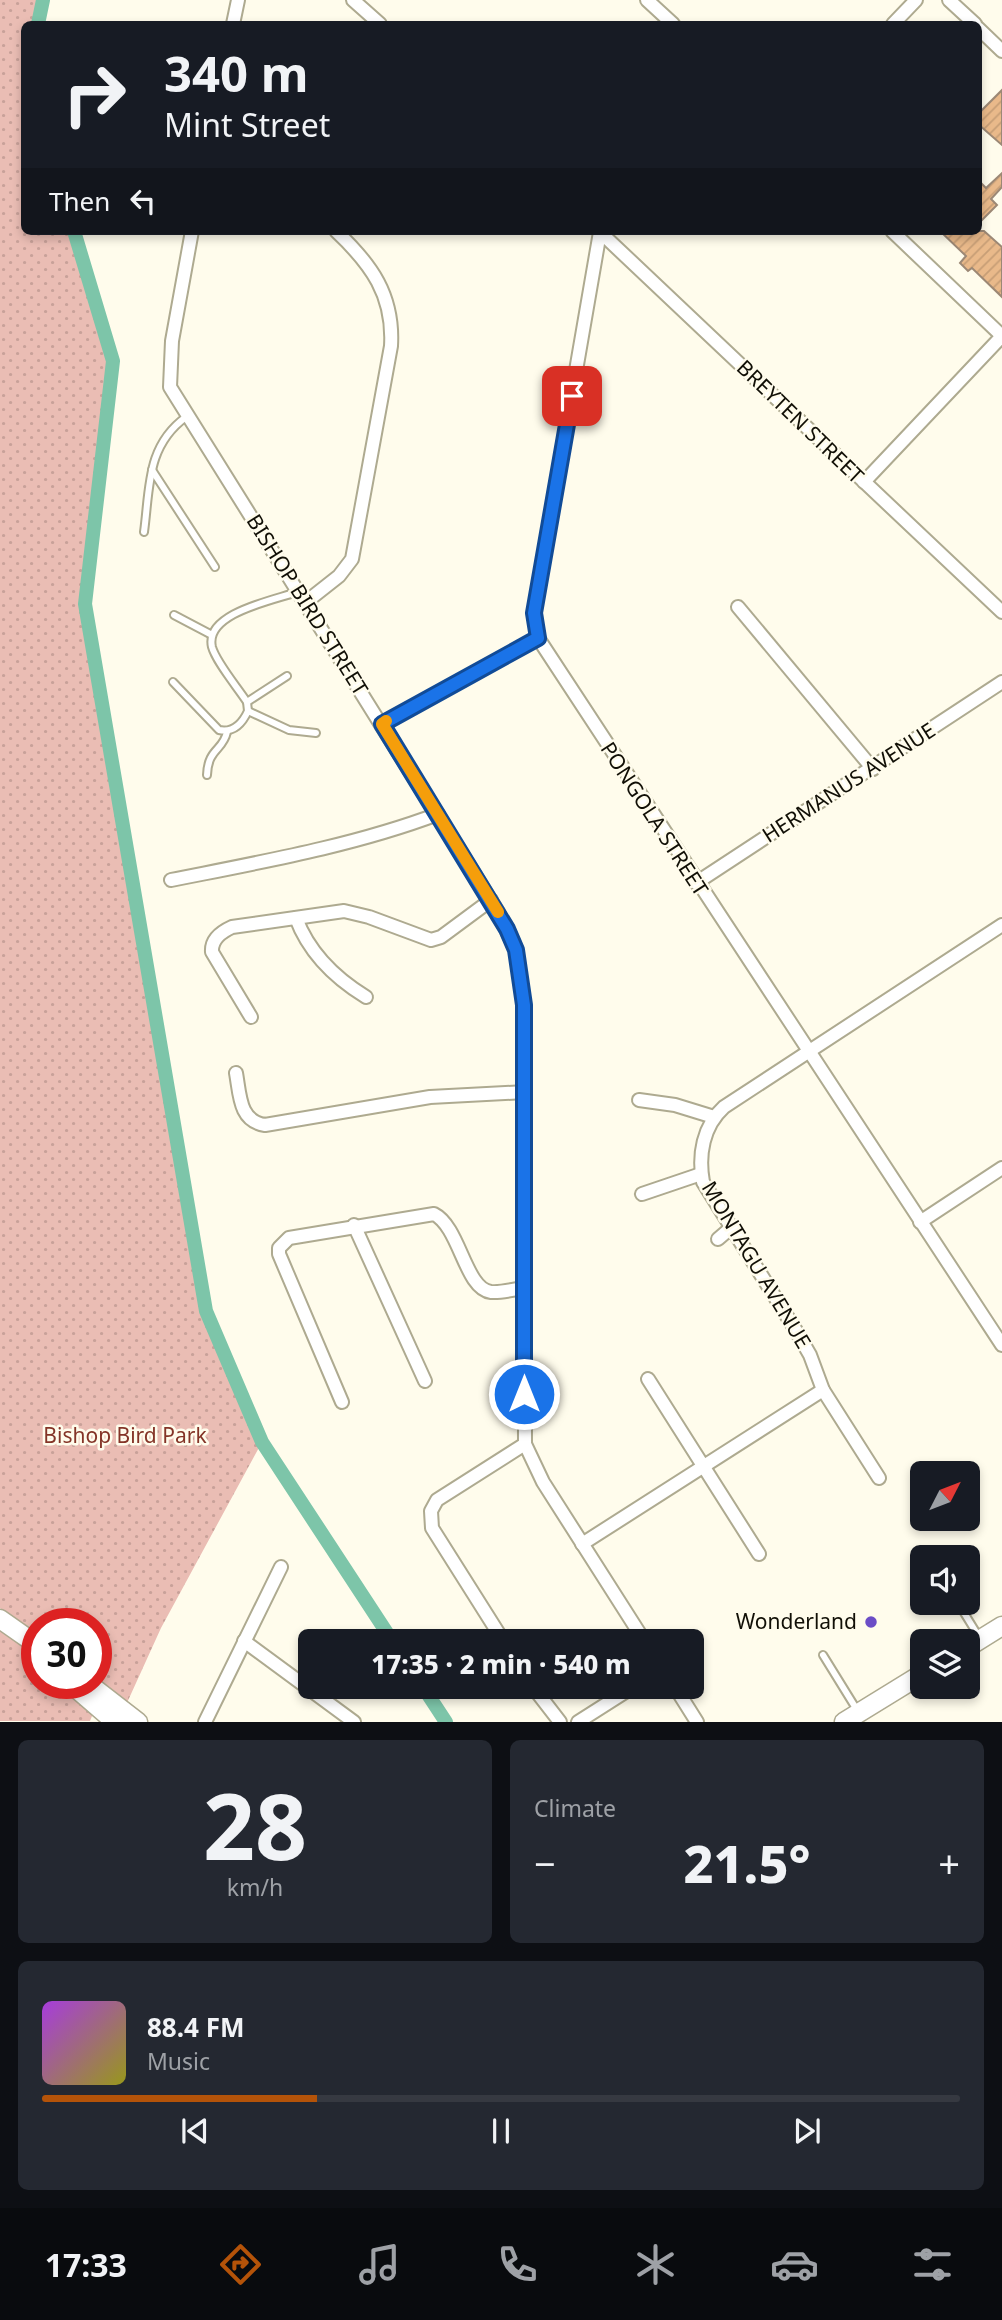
<!DOCTYPE html>
<meta charset="utf-8">
<style>
:root{--surface:#171b24;--page:#242831;--text:#f1f3f6;--muted:#9ea1a6;--line:#363941;--accent:#b45309}
body{margin:0;font-family:"Noto Sans",sans-serif;background:var(--page);color:var(--text);height:100vh;display:flex;flex-direction:column;font-size:26px;white-space:nowrap}
*{box-sizing:border-box;margin:0}
p{font-size:23px;color:var(--muted)}
.icon{flex:none;width:38px;height:38px;fill:none;stroke:currentColor;stroke-width:2;stroke-linecap:round;stroke-linejoin:round}
.map{position:relative;height:1722px;overflow:hidden}
.sheet{display:flex;flex-direction:column;gap:18px;padding:18px;background:#0d0f14;flex:1}
.sheet>*{flex:none}
.hud{position:absolute;left:21px;top:21px;width:961px;height:214px;border-radius:10px;box-shadow:0 4px 10px #0003;background:#171b24;color:var(--text);overflow:hidden}
.needle{width:46px;rotate:48deg}
.buttons{position:absolute;left:910px;top:1461px;display:grid;gap:14px}
.buttons a{display:grid;place-items:center;width:70px;height:70px;border-radius:10px;background:var(--surface);box-shadow:0 4px 10px #0003;font-size:35px}
.speed{position:absolute;left:21px;top:1608px;display:flex;gap:14px;font-size:35px;font-weight:700;text-align:center}
.speed>*{display:grid;place-content:center;width:91px;height:91px;border-radius:50%;background:var(--surface);box-shadow:0 4px 10px #0003;line-height:1}
.speed .limit{border:10px solid #d22;background:#fff;color:#111}
.pin{position:absolute;display:grid;place-items:center;width:60px;height:60px;color:#fff;margin:-30px;border-radius:14px;box-shadow:0 4px 10px #0006}
.me{position:absolute;width:77px;margin:-38px;rotate:0deg;stroke-linejoin:round;filter:drop-shadow(0 0 5px #0008)}
.turn{display:flex;align-items:center;gap:24px;height:147px;padding:0 28px;font-size:32px}
.turn .icon{width:91px;height:91px;stroke-width:2.5}
.turn b{display:block;font-size:49px;line-height:60px}
.then{display:flex;align-items:center;height:66px;padding:0 28px;background:#0003;gap:14px;font-size:26px}
.big{font-size:52px;font-weight:800;line-height:1.1}
.sheet .card{flex:1;display:flex;flex-direction:column;justify-content:center;gap:10px;min-width:0;padding:0 24px;border-radius:10px;background:var(--page)}
.sheet .dial{align-items:center;gap:0}
.dial b{font-size:91px;line-height:1}
.song{display:flex;align-items:center;gap:21px}
.cover{width:84px;height:84px;border-radius:10px;background:linear-gradient(135deg,hsl(280 70% 55%),hsl(60 70% 35%))}
.played{height:7px;border-radius:4px;background:linear-gradient(90deg,var(--accent) 30%,var(--line) 30%)}
.keys{display:flex;justify-content:space-around;direction:ltr}
.heat{display:flex;justify-content:space-between;align-items:center;font-size:38px;direction:ltr}
.sheet .tiles{flex:1;display:grid;gap:18px;grid-template-columns:1fr 1fr}
.card:last-child{grid-column:span 2}
.trip{position:absolute;left:298px;top:1629px;width:406px;height:70px;border-radius:10px;background:var(--surface);box-shadow:0 4px 10px #0003;font-weight:800;line-height:70px;text-align:center}
.tab-bar{display:flex;height:112px;justify-content:space-around;align-items:center;background:#090b0e;color:var(--muted)}
.tab-bar .icon{width:49px;height:49px}
.tab-bar .selected{color:var(--accent)}
.tab-bar b{font-size:32px;color:var(--text)}
.map>svg:first-child{display:block}
.park{fill:url(#park-dots)}
.lines{fill:none;stroke-linecap:round;stroke-linejoin:round}
.canal{stroke:#7dc5a9;stroke-width:14}
.building{fill:url(#building-hatch);stroke:#9c8875;stroke-width:2}
.lane-casing{stroke:#aeaa90;stroke-width:10}
.street-casing{stroke:#aeaa90;stroke-width:16}
.secondary-casing{stroke:#aeaa90;stroke-width:21}
.lane{stroke:#fff;stroke-width:6}
.street{stroke:#fff;stroke-width:12}
.secondary{stroke:#fff;stroke-width:18}
.route-casing{stroke:#114b97;stroke-width:18}
.route{stroke:#1a73e8;stroke-width:12}
.slow{stroke:#f59e0b;stroke-width:12}
.poi-dot{fill:#6b4dc6;stroke:#fffcec;stroke-width:2.5}
.labels{text-anchor:middle;stroke-width:5;stroke-linejoin:round;paint-order:stroke}
.street-label{font-size:21px;fill:#110f06;stroke:#fffcec}
.park-label{font-size:21px;fill:#843427;stroke:#fffcec}
.poi-label{font-size:21px;fill:#110f06;stroke:#fffcec;text-anchor:end}
</style>
<div class="map">
<svg width="1002" height="1722" viewBox="0 0 1002 1722">
<defs>
<pattern id="park-dots" width="8" height="8" patternUnits="userSpaceOnUse" patternTransform="scale(1.75)"><rect width="8" height="8" fill="#eabdb4"/><path d="M2 2h.1M6 6h.1" fill="none" stroke="#c8a199" stroke-width="1.8" stroke-linecap="round"/></pattern>
<pattern id="building-hatch" width="6" height="6" patternUnits="userSpaceOnUse" patternTransform="scale(1.75)"><rect width="6" height="6" fill="#e9b98a"/><path d="M-1 1l2-2M0 6l6-6M5 7l2-2" fill="none" stroke="#c79e76"/></pattern>
</defs>
<rect width="100%" height="100%" fill="#fffcec"/>
<!-- park -->
<g class="park">
<path d="M0,0H43L38,24H24V231H74L113,361L85,604L206,1311L262,1442L161,1628L126,1705L96,1684V1624H37V1639L0,1608Z"/>
<path d="M0,1629L37,1659V1684H68L96,1706L90,1721H0Z"/>
</g>
<g class="lines">
<!-- canal -->
<g class="canal">
<path d="M38,24L43,0"/>
<path d="M74,231L113,361L85,604L206,1311L262,1442L393,1642"/>
<path d="M423,1687L446,1722"/>
</g>
</g>
<!-- building -->
<g class="building">
<path d="M1002,90V145L978,124V114Z"/>
<path d="M1002,173V187L991,199L997,205L978,224V180L986,188Z"/>
<path d="M940,231H984L1002,247V297L972,268L968,271L960,263L966,256Z"/>
</g>
<g class="lines">
<!-- lane casing -->
<g class="lane-casing">
<g id="lane">
<path d="M152,470L215,567"/>
<path d="M144,532C150,488 146,446 186,417"/>
<path d="M174,615L212,635"/>
<path d="M173,682L219,730C233,733 242,724 248,711L247,702C238,688 216,662 212,647C204,613 275,600 297,592"/>
<path d="M247,702L287,676"/>
<path d="M248,711L289,730L316,733"/>
<path d="M207,775C208,748 223,751 227,732"/>
<path d="M958,1603L979,1637"/>
<path d="M823,1655L857,1710"/>
</g>
</g>
<!-- street casing -->
<g class="street-casing">
<g id="street">
<path d="M353,0L380,24"/>
<path d="M647,0L673,24"/>
<path d="M949,0L975,24"/>
<path d="M233,24L238,0"/>
<path d="M893,24L916,0"/>
<path d="M978,28L1002,51"/>
<path d="M192,231L172,341L170,387L498,912L516,950L524,1005L525,1444L543,1482L645,1642"/>
<path d="M599,231L1002,612"/>
<path d="M600,232L534,613L538,638L1002,1345"/>
<path d="M864,482L1002,336L892,231"/>
<path d="M306,602L339,576L352,559L391,346C394,295 371,264 336,231"/>
<path d="M738,607L873,769"/>
<path d="M382,724L538,638"/>
<path d="M171,880C261,862 353,846 438,814"/>
<path d="M696,883L1002,682"/>
<path d="M296,918C309,953 335,978 366,997"/>
<path d="M251,1017L212,952C211,939 221,932 232,927L344,911L369,917L431,940L441,937L491,900"/>
<path d="M236,1073C240,1095 239,1121 265,1125L430,1097L525,1092"/>
<path d="M639,1100L675,1105L714,1117"/>
<path d="M642,1194L701,1174"/>
<path d="M920,1222L1002,1168"/>
<path d="M354,1225L425,1381"/>
<path d="M718,1239L732,1227"/>
<path d="M648,1379L759,1554"/>
<path d="M342,1402L279,1254V1248L289,1238L434,1214C460,1227 465,1289 491,1292C502,1293 514,1289 525,1288"/>
<path d="M879,1478L823,1390L810,1355L795,1329L703,1182C698,1155 703,1126 724,1107L1002,925"/>
<path d="M582,1544L823,1390"/>
<path d="M244,1641L354,1722"/>
<path d="M504,1642L432,1528L431,1511L437,1500L525,1444"/>
<path d="M533,1687L560,1722"/>
<path d="M675,1687L697,1722"/>
<path d="M205,1722L281,1567"/>
<path d="M578,1722L633,1687"/>
</g>
</g>
<!-- secondary casing -->
<g class="secondary-casing">
<g id="secondary">
<path d="M0,1619L37,1645"/>
<path d="M968,1647L1002,1626"/>
<path d="M71,1684L115,1722"/>
<path d="M89,1684L138,1722"/>
<path d="M844,1722L922,1674"/>
</g>
</g>
<!-- lane -->
<use href="#lane" class="lane"/>
<!-- street -->
<use href="#street" class="street"/>
<!-- secondary -->
<use href="#secondary" class="secondary"/>
</g>
<g class="lines">
<!-- route casing -->
<g class="route-casing">
<path id="route" d="M524,1394V1005L516,950L507,929L382,724L538,638L534,613L572,396"/>
</g>
<!-- route -->
<use href="#route" class="route"/>
<!-- slow -->
<path class="slow" d="M386,721L382,724L498,912"/>
</g>
<!-- markers -->
<circle class="poi-dot" cx="871" cy="1622" r="7"/>
<g class="labels">
<!-- street labels -->
<g class="street-label">
<text transform="translate(800 422) rotate(44)" y="7">BREYTEN STREET</text>
<text transform="translate(307 605) rotate(58)" y="7">BISHOP BIRD STREET</text>
<text transform="translate(849 783) rotate(-33)" y="7">HERMANUS AVENUE</text>
<text transform="translate(654 819) rotate(57)" y="7">PONGOLA STREET</text>
<text transform="translate(756 1265) rotate(59)" y="7">MONTAGU AVENUE</text>
</g>
<!-- park labels -->
<g class="park-label">
<text x="125" y="1443">Bishop Bird Park</text>
</g>
<!-- poi labels -->
<g class="poi-label">
<text x="857" y="1629">Wonderland</text>
</g>
</g>
</svg>
<div class="buttons">
<a><svg class="needle" viewBox="-14 -14 28 28"><path d="M0-13l5 13h-10z" fill="#e53935"/><path d="M0 13l5-13h-10z" fill="#9ea1a6"/></svg></a>
<a><svg class="icon" aria-label="sound" viewBox="0 0 24 24"><path d="M4 9h4l5-4v14l-5-4H4zM17 9q2 3 0 6"/></svg></a>
<a><svg class="icon" aria-label="layers" viewBox="0 0 24 24"><path d="M12 4l9 5-9 5-9-5zM3 14l9 5 9-5"/></svg></a>
</div>
<div class="speed"><div class="limit">30</div></div>
<div class="pin" style="left:572px;top:396px;background:#d93025"><svg class="icon" aria-label="arrive" viewBox="0 0 24 24"><path d="M6 21V4h12l-3 4 3 4H6"/></svg></div>
<svg class="me" style="left:524px;top:1394px" viewBox="-20 -20 40 40"><circle r="17" fill="#1a73e8" stroke="#fff" stroke-width="3"/><path d="M0-11L8 9 0 5-8 9z" fill="#fff"/></svg>
<div class="trip">17:35 · 2 min · 540 m</div>
<div class="hud">
<div class="turn"><svg class="icon" aria-label="right" viewBox="0 0 24 24"><path d="M7 20v-9h11M14 6l5 5-5 5"/></svg><div><b>340 m</b>Mint Street</div></div>
<div class="then">Then<svg class="icon" aria-label="left" viewBox="0 0 24 24"><path d="M17 20v-9H6M10 6l-5 5 5 5"/></svg></div>
</div>
</div>
<section class="sheet">
<div class="tiles">
<div class="card dial"><b>28</b><p>km/h</p></div>
<div class="card"><p>Climate</p>
<div class="heat"><a>−</a><b class="big">21.5°</b><a>+</a></div>
</div>
<div class="card">
<div class="song"><i class="cover"></i><div><b>88.4 FM</b><p>Music</p></div></div>
<div class="played"></div>
<div class="keys"><svg class="icon" aria-label="previous" viewBox="0 0 24 24"><path d="M18 5L8 12l10 7zM5 5v14"/></svg><svg class="icon" aria-label="pause" viewBox="0 0 24 24"><path d="M8 5v14M16 5v14"/></svg><svg class="icon" aria-label="next" viewBox="0 0 24 24"><path d="M6 5l10 7-10 7zM19 5v14"/></svg></div>
</div>
</div>
</section>
<nav class="tab-bar">
<b>17:33</b>
<svg class="icon selected" aria-label="directions" viewBox="0 0 24 24"><path d="M12 3l9 9-9 9-9-9zM9 14v-3h6M13 9l2 2-2 2"/></svg>
<svg class="icon" aria-label="music" viewBox="0 0 24 24"><path d="M9 18V5l10-2v13"/><circle cx="6" cy="18" r="3"/><circle cx="16" cy="16" r="3"/></svg>
<svg class="icon" aria-label="phone" viewBox="0 0 24 24"><path d="M5 4h4l2 5-3 2q2 4 5 5l2-3 5 2v4C11 20 4 13 5 4z"/></svg>
<svg class="icon" aria-label="climate" viewBox="0 0 24 24"><path d="M12 3v18M4 7l16 10M4 17L20 7"/></svg>
<svg class="icon" aria-label="car" viewBox="0 0 24 24"><path d="M5 17H2v-5l4-1 3-4h7l3 4 3 1v5h-3M9 17h6M6 11h13"/><circle cx="7" cy="17" r="2"/><circle cx="17" cy="17" r="2"/></svg>
<svg class="icon" aria-label="filters" viewBox="0 0 24 24"><path d="M4 7h16M4 17h16"/><circle cx="9" cy="7" r="2"/><circle cx="15" cy="17" r="2"/></svg>
</nav>
